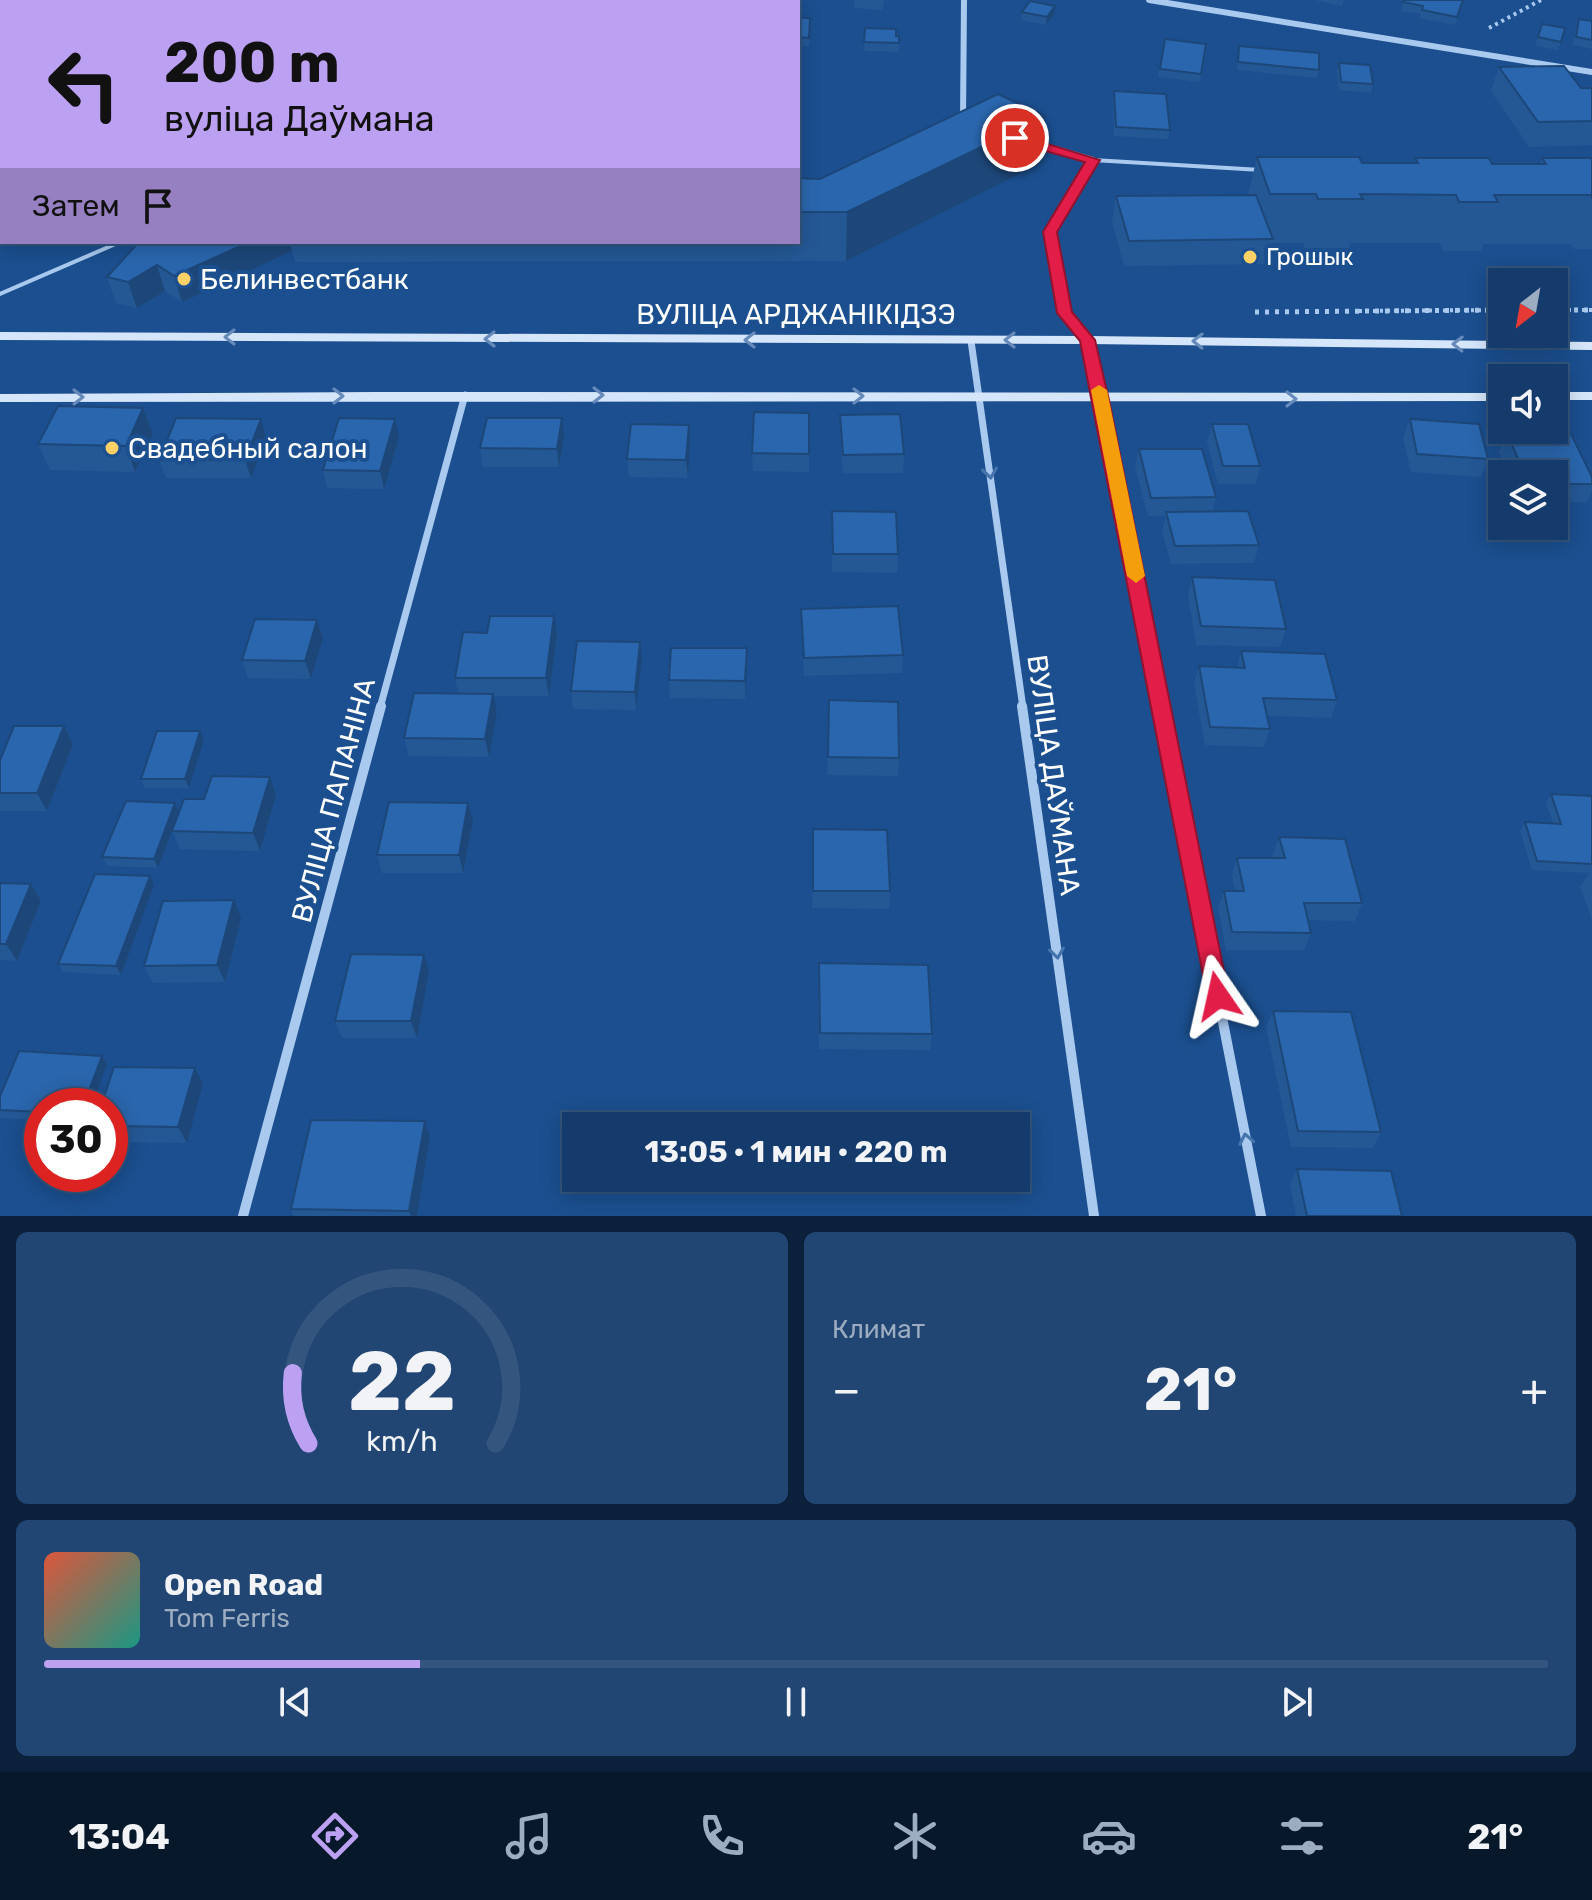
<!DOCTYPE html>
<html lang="ru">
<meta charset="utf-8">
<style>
:root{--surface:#143b6b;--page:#214673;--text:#f1f3f6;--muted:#9dadc1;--line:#33557e;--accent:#bca0f2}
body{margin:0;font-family:Rubik,sans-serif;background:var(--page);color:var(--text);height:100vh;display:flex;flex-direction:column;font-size:30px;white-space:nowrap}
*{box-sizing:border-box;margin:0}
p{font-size:26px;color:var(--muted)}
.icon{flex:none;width:44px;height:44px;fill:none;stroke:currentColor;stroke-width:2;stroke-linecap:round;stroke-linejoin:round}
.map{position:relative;height:1216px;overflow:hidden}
.panel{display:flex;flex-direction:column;gap:16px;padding:16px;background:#0b203b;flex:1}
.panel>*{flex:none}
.banner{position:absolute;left:0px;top:0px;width:800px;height:244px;box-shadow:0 4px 20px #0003,0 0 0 2px var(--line);background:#bca0f2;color:#111;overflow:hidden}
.needle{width:52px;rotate:211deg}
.tools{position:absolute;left:1488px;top:268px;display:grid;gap:16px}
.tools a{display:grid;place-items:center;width:80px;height:80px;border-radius:0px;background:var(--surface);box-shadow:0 4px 20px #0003,0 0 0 2px var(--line);font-size:40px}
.speed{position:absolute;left:24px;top:1088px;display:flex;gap:16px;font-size:40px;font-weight:700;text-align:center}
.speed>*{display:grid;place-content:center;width:104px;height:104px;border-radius:50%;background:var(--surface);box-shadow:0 4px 20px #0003,0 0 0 2px var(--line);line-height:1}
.speed .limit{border:12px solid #d22;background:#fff;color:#111}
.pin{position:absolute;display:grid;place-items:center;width:68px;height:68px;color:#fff;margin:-34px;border:4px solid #fff;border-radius:50%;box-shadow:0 2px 8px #0007}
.me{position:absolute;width:88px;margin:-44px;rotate:349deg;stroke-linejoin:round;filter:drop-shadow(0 0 6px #0008)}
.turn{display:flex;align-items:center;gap:28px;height:168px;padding:0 32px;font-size:36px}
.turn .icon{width:104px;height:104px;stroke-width:2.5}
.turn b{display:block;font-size:56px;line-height:68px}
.then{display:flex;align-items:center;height:76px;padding:0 32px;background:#0003;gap:16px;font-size:30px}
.big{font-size:60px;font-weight:700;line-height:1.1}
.panel .widget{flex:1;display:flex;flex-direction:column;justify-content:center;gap:12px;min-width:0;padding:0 28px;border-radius:12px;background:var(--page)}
.panel .dial{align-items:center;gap:0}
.dial svg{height:208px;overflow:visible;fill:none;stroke:var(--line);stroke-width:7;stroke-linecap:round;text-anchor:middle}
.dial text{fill:var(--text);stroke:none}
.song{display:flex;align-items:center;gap:24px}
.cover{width:96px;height:96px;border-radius:12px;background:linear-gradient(135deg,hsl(10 70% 55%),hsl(170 70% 35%))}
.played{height:8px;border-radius:4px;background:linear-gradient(90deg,var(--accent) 25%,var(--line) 25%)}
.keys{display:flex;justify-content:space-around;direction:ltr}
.heat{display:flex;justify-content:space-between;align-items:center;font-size:44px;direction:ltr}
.panel .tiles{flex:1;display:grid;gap:16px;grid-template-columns:1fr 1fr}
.widget:last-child{grid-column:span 2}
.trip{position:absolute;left:562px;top:1112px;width:468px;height:80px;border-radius:0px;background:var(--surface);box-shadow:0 4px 20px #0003,0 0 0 2px var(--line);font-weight:700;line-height:80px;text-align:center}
.dock{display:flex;height:128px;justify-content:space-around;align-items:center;background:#08182b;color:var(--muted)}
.dock .icon{width:56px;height:56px}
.dock .current{color:var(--accent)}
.dock b{font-size:36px;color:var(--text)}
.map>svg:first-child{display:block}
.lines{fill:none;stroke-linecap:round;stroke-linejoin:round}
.path-far1{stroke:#a9c9ee;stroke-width:4;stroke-dasharray:3 4;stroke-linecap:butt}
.path{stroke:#a9c9ee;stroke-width:5;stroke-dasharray:4 6;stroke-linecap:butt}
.service{stroke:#a9c9ee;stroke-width:4}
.minor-far2{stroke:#a9c9ee;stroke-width:6}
.minor-far1{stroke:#a9c9ee;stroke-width:7}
.minor{stroke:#a9c9ee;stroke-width:10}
.secondary{fill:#d6e6fa;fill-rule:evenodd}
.wall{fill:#245895}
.shaded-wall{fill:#1d4779}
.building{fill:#2a66ad;stroke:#1d4779;stroke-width:2}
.oneway{stroke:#668bba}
.oneway2{stroke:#4674ac}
.route{fill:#e11d48;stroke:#92132f;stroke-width:2}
.slow{fill:#f59e0b}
.poi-dot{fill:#ffd166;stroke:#1b4f8f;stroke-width:3}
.labels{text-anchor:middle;stroke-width:8;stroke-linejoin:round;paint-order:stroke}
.far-poi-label{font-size:24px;fill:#fff;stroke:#1b4f8f;text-anchor:start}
.poi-label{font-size:28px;fill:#fff;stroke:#1b4f8f;text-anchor:start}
.street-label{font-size:28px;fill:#fff;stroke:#1b4f8f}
</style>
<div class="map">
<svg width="1592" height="1216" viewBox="0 0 1592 1216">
<rect width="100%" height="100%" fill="#1b4f8f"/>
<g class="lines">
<!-- path-far1 -->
<g class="path-far1">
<path d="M1489,28L1541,0"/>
<path d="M1554,310H1592"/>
<path d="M1359,311L1502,310"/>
</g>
<!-- path -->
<g class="path">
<path d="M1554,310H1592"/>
<path d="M1255,312L1502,310"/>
</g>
<!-- service -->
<g class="service">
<path d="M1093,160L1261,170"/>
<path d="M0,294L120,242"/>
</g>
<!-- minor-far2 -->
<g class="minor-far2">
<path d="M1149,0L1592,72"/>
<path d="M963,120L964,0"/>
<path d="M1031,142L1093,160L1050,232L1064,311"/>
</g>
<!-- minor-far1 -->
<g class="minor-far1">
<path d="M1063,309L1088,340L1161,708"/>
<path d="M971,341L1023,708"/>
<path d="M380,708L465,395"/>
</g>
<!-- minor -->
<g class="minor">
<path d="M1022,706L1094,1216"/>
<path d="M1161,706L1261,1216"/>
<path d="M243,1216L381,706"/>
</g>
<!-- secondary -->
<g class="secondary">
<path d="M0,332L1088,336L1592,342V350L1088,344L0,340Z"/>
<path d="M376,392L1502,393V401L0,402V394Z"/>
<rect x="1554" y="392" width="38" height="8"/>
</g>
</g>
<!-- wall -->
<g class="wall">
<path d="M855,0H884L882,10L854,8Z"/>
<path d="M1314,0H1344L1342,6Z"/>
<path d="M1404,0H1463L1455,25L1419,18L1421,14L1401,11Z"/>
<path d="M1022,12L1054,15L1046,25L1021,20Z"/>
<path d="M798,18H810L809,46H798Z"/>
<path d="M1579,19L1592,21V49L1573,45L1576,27Z"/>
<path d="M1542,24L1561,42L1558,50L1535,46Z"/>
<path d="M865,28L899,36V52L864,51Z"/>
<path d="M1165,39L1206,44L1200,82L1158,77Z"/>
<path d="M1239,46L1319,70L1317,78L1237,70Z"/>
<path d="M1339,63L1373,84L1371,93L1339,90L1337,71Z"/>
<path d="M1499,67L1581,88H1592V145L1529,147L1491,91Z"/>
<path d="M1114,91L1170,130L1168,139L1114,136L1113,100Z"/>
<path d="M1045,116L1039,164L846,261L295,262L292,251L182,302L165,291L137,308L116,303L107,277L135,247L134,242H798V178L820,179Z"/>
<path d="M1257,157L1362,163H1414L1415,158L1492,164H1540L1542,158H1592V249H1574L1571,244H1484L1481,251H1443L1440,243H1350L1349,248H1305L1303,243H1272L1267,264L1124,266L1112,222L1116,196L1248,195Z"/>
<path d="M143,408L153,434L135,472L50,470L38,444Z"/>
<path d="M809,413V472L753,471L752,453Z"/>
<path d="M840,415L904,454L903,473H843L840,433Z"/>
<path d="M261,419L266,437L251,478H166L159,460Z"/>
<path d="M1410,419L1488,459L1481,477L1411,472L1403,437Z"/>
<path d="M1212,424L1260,466L1256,484H1218L1207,442Z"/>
<path d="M689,425L690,443L688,478L629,477L627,459Z"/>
<path d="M1507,434L1592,477V491L1587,502H1554V474H1509L1499,452Z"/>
<path d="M564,436L559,467H483L480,448Z"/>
<path d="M399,437L384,489L327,488L323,470Z"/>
<path d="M1139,449L1216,497L1213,512L1259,545L1254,563L1171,564L1162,531L1166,516H1148L1135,467Z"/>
<path d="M832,511L898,554L897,573L832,572Z"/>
<path d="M1192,577L1286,629L1280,647L1196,645L1188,595Z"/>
<path d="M801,609L903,655L902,673L804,676Z"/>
<path d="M317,620L323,638L311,679L248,678L242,660Z"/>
<path d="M487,633L557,634L549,696H493L497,712L489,757L409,756L404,738L458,693L455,678Z"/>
<path d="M640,642L642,660L636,710L573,709L571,691Z"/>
<path d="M747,648V666L745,699L670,698L669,680Z"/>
<path d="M1241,651L1337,700L1331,718L1267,716L1270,729L1264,747L1205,745L1194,684L1199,666L1237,667Z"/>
<path d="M829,700L899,758L898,776L827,775Z"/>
<path d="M64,726L73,744L47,811H0V760Z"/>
<path d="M200,731L204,740L189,788H145L141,779Z"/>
<path d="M270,777L276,795L260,851L180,849L172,831L204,799Z"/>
<path d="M1551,794L1592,796V920L1580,887L1589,873L1532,870L1520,831L1525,822L1553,823L1546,803Z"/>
<path d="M175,803L179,812L158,868L107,866L102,857Z"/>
<path d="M473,820L463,873H382L377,855Z"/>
<path d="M813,829L890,891L889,909L812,908Z"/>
<path d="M1279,837L1362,903L1355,921L1308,920L1311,933L1304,950H1226L1218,908L1224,891H1235L1232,875L1237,858H1274L1273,855Z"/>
<path d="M150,876L154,885L121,975L63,972L58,964Z"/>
<path d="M0,883L31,884L41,901L17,961L0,960Z"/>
<path d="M241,918L225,982L153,983L144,966Z"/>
<path d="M429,972L417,1038H342L335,1021Z"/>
<path d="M818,980L932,1034L930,1050L819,1049Z"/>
<path d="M1273,1011L1381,1132L1373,1148L1291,1147L1266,1027Z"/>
<path d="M102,1056L107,1064L92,1106H42V1120L0,1118V1096Z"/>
<path d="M203,1084L187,1143L110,1142V1106Z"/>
<path d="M430,1137L417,1216H294L291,1209Z"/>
<path d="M1297,1169L1402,1216H1296L1290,1184Z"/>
</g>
<!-- shaded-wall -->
<g class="shaded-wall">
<path d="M1055,6L1054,15L1046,25L1047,17Z"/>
<path d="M1045,116L1039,164L846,261L847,212Z"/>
<path d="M249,242H290L292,251L182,302L174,276Z"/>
<path d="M157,265L165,291L137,308L128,282Z"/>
<path d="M143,408L153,434L135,472L126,446Z"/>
<path d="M562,418L564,436L559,467L557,449Z"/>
<path d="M261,419L266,437L251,478L245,460Z"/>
<path d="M395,419L399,437L384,489L380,471Z"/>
<path d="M689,425L690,443L688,478L686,460Z"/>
<path d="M554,616L557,634L549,696L546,678Z"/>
<path d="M317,620L323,638L311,679L305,661Z"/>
<path d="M640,642L642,660L636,710L635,692Z"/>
<path d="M747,648V666L745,699V681Z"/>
<path d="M493,694L497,712L489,757L485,739Z"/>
<path d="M64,726L73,744L47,811L37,793Z"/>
<path d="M200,731L204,740L189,788L185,779Z"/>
<path d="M270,777L276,795L260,851L253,833Z"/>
<path d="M175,803L179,812L158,868L154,859Z"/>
<path d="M468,803L473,820L463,873L459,855Z"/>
<path d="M150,876L154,885L121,975L116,966Z"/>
<path d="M31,884L41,901L17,961L6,944Z"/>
<path d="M234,900L241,918L225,982L217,965Z"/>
<path d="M424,955L429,972L417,1038L411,1021Z"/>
<path d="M102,1056L107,1064L92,1106H83Z"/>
<path d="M195,1068L203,1084L187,1143L178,1127Z"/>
<path d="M425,1121L430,1137L417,1216H411L409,1211Z"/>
</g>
<!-- building -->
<g class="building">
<path d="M1404,0H1463L1457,17L1422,10L1423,6L1403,2Z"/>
<path d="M1030,1L1055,6L1047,17L1022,12Z"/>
<path d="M798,18H810L809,38L798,37Z"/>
<path d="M1579,19L1592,21V40L1576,37Z"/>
<path d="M1542,24L1565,28L1561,42L1538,37Z"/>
<path d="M865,28L896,29V36H899V43L864,42Z"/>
<path d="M1165,39L1206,44L1201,74L1160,69Z"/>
<path d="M1239,46L1319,53V70L1238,62Z"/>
<path d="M1339,63L1370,65L1373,84L1341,82Z"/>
<path d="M1564,66L1581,88H1592V121L1538,122L1499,67Z"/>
<path d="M1114,91L1166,94L1170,130L1116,127Z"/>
<path d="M998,94L1045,116L847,212H798V178L820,179Z"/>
<path d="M1257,157H1359L1362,163H1418L1415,158H1489L1492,164H1546L1542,158H1592V198L1590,195H1494L1498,202H1459L1456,195L1360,194L1363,199H1318L1316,194H1270Z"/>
<path d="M1256,195L1273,239L1129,241L1116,196Z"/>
<path d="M139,242H249L174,276L157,265L128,282L107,277Z"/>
<path d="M58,406L143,408L126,446L38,444Z"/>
<path d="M754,412L809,413V454L752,453Z"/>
<path d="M900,414L904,454L843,455L840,415Z"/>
<path d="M176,418L261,419L245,460H159Z"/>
<path d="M339,418L395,419L380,471L323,470Z"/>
<path d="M487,418H562L557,449L480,448Z"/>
<path d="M1410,419L1479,424L1488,459L1417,454Z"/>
<path d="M631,424L689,425L686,460L627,459Z"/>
<path d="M1212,424H1248L1260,466H1223Z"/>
<path d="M1507,434H1571L1592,477V484H1554V474H1525Z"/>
<path d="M1139,449H1202L1216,497L1151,498Z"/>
<path d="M832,511L896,512L898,554H833Z"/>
<path d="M1248,511L1259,545L1175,546L1166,512Z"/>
<path d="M1192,577L1275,580L1286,629L1201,626Z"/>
<path d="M898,606L903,655L804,658L801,609Z"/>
<path d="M490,616H554L546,678H455L463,632L487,633Z"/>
<path d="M255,619L317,620L305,661L242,660Z"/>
<path d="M577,641L640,642L635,692L571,691Z"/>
<path d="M671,648H747L745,681L669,680Z"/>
<path d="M1241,651L1325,654L1337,700L1263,698L1270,729L1210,727L1199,666L1245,668Z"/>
<path d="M414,693L493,694L485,739L404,738Z"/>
<path d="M829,700L898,702L899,758L828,757Z"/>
<path d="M14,726H64L37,793H0V760Z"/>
<path d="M157,731H200L185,779H141Z"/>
<path d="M212,776L270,777L253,833L172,831L184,799H204Z"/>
<path d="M1551,794L1592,796V864L1537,861L1525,822L1561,824Z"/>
<path d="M126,801L175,803L154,859L102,857Z"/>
<path d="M389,802L468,803L459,855H377Z"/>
<path d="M813,829L887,830L890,891H813Z"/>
<path d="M1279,837L1345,839L1362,903H1304L1311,933L1232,932L1224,891H1244L1237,858H1285Z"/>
<path d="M95,874L150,876L116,966L58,964Z"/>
<path d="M0,883L31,884L6,944H0Z"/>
<path d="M234,900L217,965L144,966L163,901Z"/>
<path d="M351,954L424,955L411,1021H335Z"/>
<path d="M819,963L928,965L932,1034L820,1033Z"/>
<path d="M1273,1011L1351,1012L1381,1132L1298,1131Z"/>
<path d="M19,1051L102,1056L83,1106H42V1112L0,1110V1096Z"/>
<path d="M114,1067L195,1068L178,1127L110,1126V1106H101Z"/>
<path d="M311,1120L425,1121L409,1211L291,1209Z"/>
<path d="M1297,1169L1391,1171L1402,1216H1307Z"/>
</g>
<!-- one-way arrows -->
<defs><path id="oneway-chevron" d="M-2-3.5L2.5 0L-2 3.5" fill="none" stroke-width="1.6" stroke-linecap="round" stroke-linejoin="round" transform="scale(2)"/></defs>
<g class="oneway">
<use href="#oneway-chevron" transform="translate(230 337) rotate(-180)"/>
<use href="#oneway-chevron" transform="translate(490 339) rotate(-180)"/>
<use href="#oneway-chevron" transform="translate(750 340) rotate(-180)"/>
<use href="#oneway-chevron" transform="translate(1010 340) rotate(180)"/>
<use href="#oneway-chevron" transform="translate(1198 341) rotate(-179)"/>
<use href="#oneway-chevron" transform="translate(1458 344) rotate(-179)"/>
<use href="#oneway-chevron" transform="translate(598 395)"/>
<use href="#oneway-chevron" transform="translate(338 396)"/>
<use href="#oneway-chevron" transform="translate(858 396)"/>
<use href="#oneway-chevron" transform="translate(78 397)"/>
<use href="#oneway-chevron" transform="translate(1291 399)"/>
</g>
<g class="oneway2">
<use href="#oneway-chevron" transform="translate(990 473) rotate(82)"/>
<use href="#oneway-chevron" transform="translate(1057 953) rotate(82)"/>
<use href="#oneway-chevron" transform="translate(1246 1139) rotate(-101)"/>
</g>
<!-- route -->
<path class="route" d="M1015,134L1100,160L1057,232L1072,312L1095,340L1109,400L1229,996L1226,1003L1218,1006L1210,1003L1207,996L1080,341L1057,313L1043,232L1085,162L1010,141L1008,138Z"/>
<!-- slow -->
<path class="slow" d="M1099,385L1107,390L1145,576L1136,583L1127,576L1091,390Z"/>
<!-- markers -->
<g class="poi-dot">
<circle cx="1250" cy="257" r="8"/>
<circle cx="184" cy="279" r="8"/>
<circle cx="112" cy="448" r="8"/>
</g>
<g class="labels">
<!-- far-poi labels -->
<g class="far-poi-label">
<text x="1266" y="265">Грошык</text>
</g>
<!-- poi labels -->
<g class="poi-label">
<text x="200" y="289">Белинвестбанк</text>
<text x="128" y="458">Свадебный салон</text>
</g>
<!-- street labels -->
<g class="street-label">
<text x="796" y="324">ВУЛІЦА АРДЖАНІКІДЗЭ</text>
<text transform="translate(1054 775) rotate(82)" y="10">ВУЛІЦА ДАЎМАНА</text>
<text transform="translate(333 800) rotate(-75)" y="10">ВУЛІЦА ПАПАНІНА</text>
</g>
</g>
</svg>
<div class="tools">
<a><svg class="needle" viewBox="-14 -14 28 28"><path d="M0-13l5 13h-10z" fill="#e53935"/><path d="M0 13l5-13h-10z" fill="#9dadc1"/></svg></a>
<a><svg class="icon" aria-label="sound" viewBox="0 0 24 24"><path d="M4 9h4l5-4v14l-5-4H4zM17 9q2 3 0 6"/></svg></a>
<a><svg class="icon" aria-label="layers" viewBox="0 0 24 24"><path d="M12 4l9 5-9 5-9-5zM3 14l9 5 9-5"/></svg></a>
</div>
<div class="speed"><div class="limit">30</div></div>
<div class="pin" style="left:1015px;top:138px;background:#d93025"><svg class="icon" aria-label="arrive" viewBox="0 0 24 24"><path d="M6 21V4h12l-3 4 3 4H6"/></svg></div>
<svg class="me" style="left:1218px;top:996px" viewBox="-20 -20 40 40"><path d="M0-17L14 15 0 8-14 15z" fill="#e11d48" stroke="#fff" stroke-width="4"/></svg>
<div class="trip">13:05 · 1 мин · 220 m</div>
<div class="banner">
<div class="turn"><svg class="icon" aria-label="left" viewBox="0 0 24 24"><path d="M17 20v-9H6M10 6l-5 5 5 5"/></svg><div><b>200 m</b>вуліца Даўмана</div></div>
<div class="then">Затем<svg class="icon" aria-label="arrive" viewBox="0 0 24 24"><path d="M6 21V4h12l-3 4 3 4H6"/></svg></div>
</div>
</div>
<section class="panel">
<div class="tiles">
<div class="widget dial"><svg viewBox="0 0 100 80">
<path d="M14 69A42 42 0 1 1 86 69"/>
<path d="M14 69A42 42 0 0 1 8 42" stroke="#bca0f2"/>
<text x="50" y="56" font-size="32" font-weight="700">22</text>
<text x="50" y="72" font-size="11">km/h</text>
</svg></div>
<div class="widget"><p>Климат</p>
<div class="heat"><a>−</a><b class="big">21°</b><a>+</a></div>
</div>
<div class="widget">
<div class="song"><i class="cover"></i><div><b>Open Road</b><p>Tom Ferris</p></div></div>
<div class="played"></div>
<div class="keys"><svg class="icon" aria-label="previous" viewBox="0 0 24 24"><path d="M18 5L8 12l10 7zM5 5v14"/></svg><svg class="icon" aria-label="pause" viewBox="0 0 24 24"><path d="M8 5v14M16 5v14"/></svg><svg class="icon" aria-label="next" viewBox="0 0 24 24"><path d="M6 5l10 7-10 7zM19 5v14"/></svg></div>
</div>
</div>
</section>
<nav class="dock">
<b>13:04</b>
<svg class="icon current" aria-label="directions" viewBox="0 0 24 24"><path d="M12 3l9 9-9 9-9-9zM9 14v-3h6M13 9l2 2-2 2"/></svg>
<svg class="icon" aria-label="music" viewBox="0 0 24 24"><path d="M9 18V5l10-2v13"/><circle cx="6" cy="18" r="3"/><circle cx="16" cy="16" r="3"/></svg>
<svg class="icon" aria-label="phone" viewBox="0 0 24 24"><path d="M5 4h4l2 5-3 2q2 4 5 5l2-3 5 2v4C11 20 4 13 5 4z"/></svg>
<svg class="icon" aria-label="climate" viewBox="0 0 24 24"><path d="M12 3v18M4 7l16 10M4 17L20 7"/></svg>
<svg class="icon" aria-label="car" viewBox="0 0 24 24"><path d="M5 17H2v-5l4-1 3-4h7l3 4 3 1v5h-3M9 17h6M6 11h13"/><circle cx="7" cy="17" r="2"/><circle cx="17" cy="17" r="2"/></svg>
<svg class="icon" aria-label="filters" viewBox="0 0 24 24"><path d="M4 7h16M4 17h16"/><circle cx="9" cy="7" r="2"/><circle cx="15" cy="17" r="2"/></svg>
<b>21°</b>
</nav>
